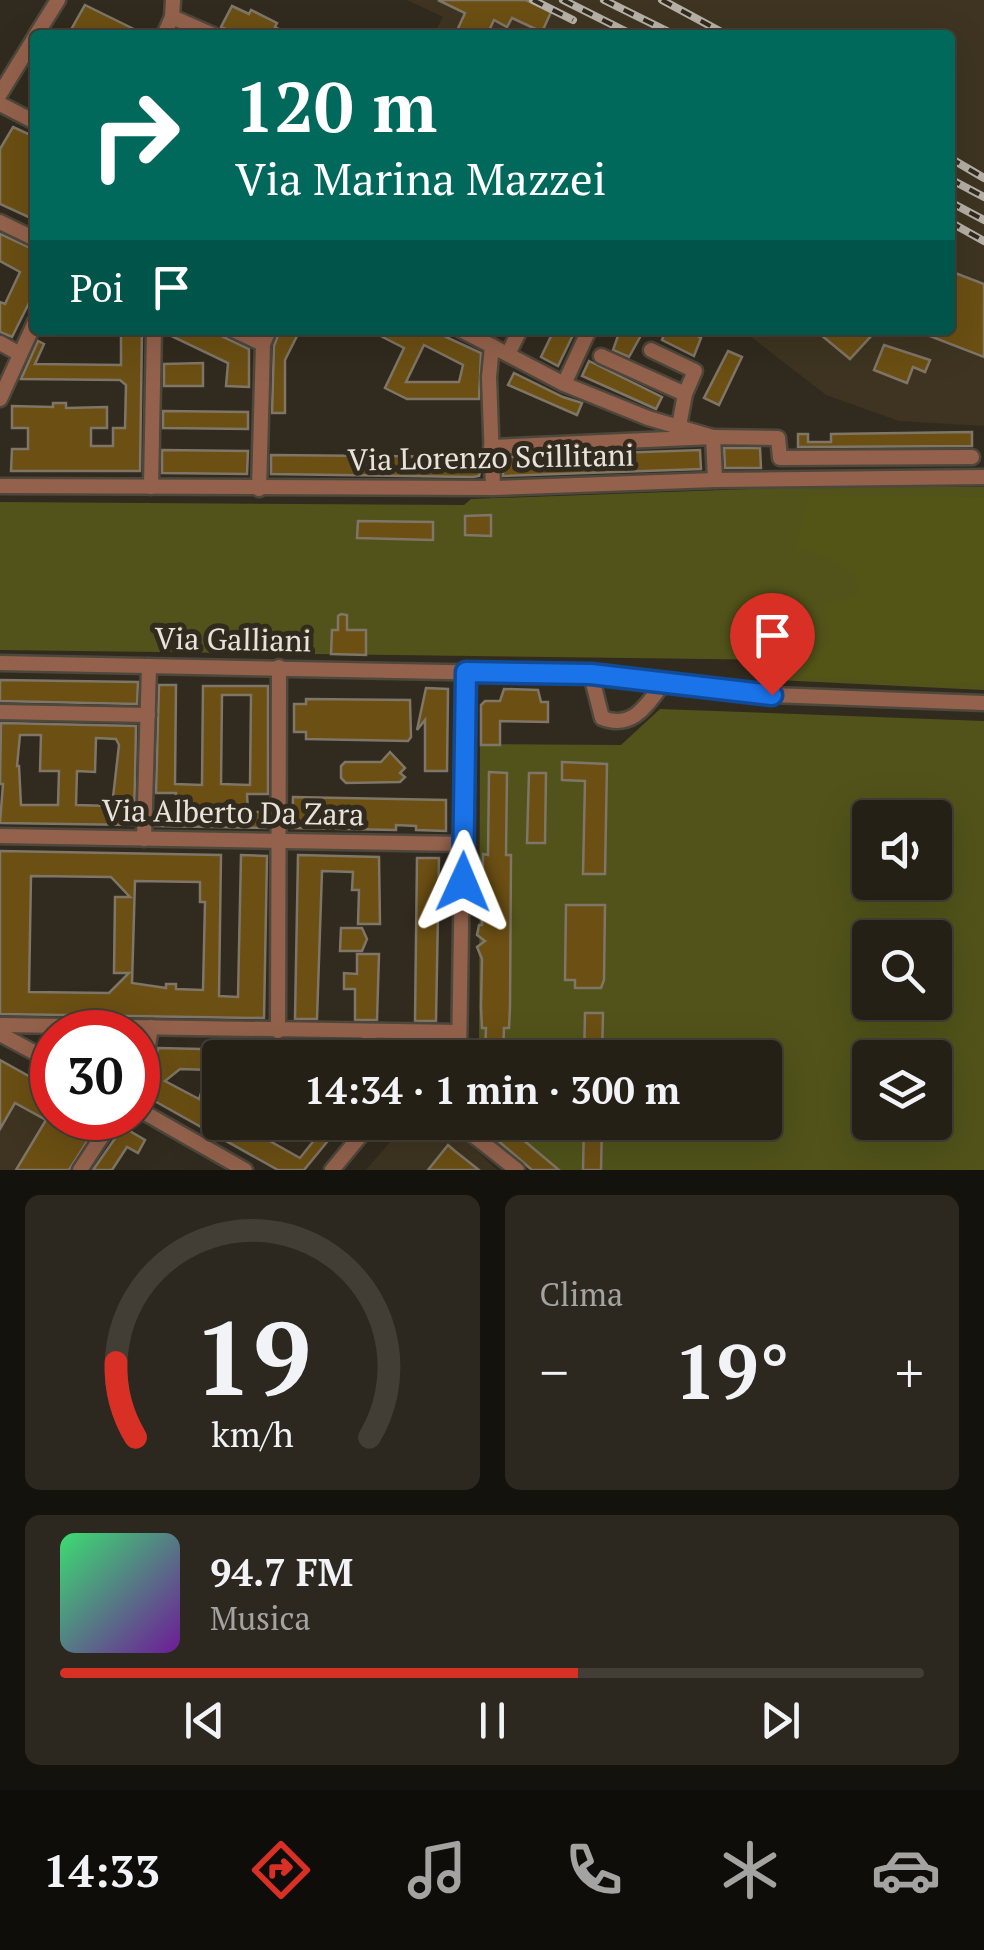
<!DOCTYPE html>
<html lang="it">
<meta charset="utf-8">
<style>
:root{--surface:#252016;--page:#2d281f;--text:#f1f3f6;--muted:#a3a3a1;--line:#423e35;--accent:#d93025}
body{margin:0;font-family:"PT Serif",serif;background:var(--page);color:var(--text);height:100vh;display:flex;flex-direction:column;font-size:38px;white-space:nowrap}
*{box-sizing:border-box;margin:0}
p{font-size:32px;color:var(--muted)}
.icon{flex:none;width:55px;height:55px;fill:none;stroke:currentColor;stroke-width:2;stroke-linecap:round;stroke-linejoin:round}
.map{position:relative;height:1170px;overflow:hidden}
.details{display:flex;flex-direction:column;gap:25px;padding:25px;background:#14120c;flex:1}
.details>*{flex:none}
.banner{position:absolute;left:30px;top:30px;width:925px;height:305px;border-radius:10px;box-shadow:0 10px 40px #0002,0 0 0 2px var(--line);background:#00695c;color:#fff;overflow:hidden}
.tools{position:absolute;left:852px;top:800px;display:grid;gap:20px}
.tools a{display:grid;place-items:center;width:100px;height:100px;border-radius:10px;background:var(--surface);box-shadow:0 10px 40px #0002,0 0 0 2px var(--line);font-size:50px}
.speed{position:absolute;left:30px;top:1010px;display:flex;gap:20px;font-size:50px;font-weight:700;text-align:center}
.speed>*{display:grid;place-content:center;width:130px;height:130px;border-radius:50%;background:var(--surface);box-shadow:0 10px 40px #0002,0 0 0 2px var(--line);line-height:1}
.speed .limit{border:15px solid #d22;background:#fff;color:#111}
.pin{position:absolute;display:grid;place-items:center;width:85px;height:85px;color:#fff;margin:-102px -42px;border-radius:50% 50% 50% 0;rotate:-45deg;box-shadow:0 0 10px #0007}
.pin .icon{rotate:45deg}
.me{position:absolute;width:110px;margin:-55px;rotate:1deg;stroke-linejoin:round;filter:drop-shadow(0 0 8px #0008)}
.turn{display:flex;align-items:center;gap:35px;height:210px;padding:0 40px;font-size:45px}
.turn .icon{width:130px;height:130px;stroke-width:2.5}
.turn b{display:block;font-size:70px;line-height:85px}
.then{display:flex;align-items:center;height:95px;padding:0 40px;background:#0003;gap:20px;font-size:38px}
.big{font-size:75px;font-weight:600;line-height:1.1}
.details .card{flex:1;display:flex;flex-direction:column;justify-content:center;gap:15px;min-width:0;padding:0 35px;border-radius:15px;background:var(--page)}
.details .dial{align-items:center;gap:0}
.dial svg{height:260px;overflow:visible;fill:none;stroke:var(--line);stroke-width:7;stroke-linecap:round;text-anchor:middle}
.dial text{fill:var(--text);stroke:none}
.song{display:flex;align-items:center;gap:30px}
.cover{width:120px;height:120px;border-radius:15px;background:linear-gradient(135deg,hsl(140 70% 55%),hsl(280 70% 35%))}
.played{height:10px;border-radius:5px;background:linear-gradient(90deg,var(--accent) 60%,var(--line) 60%)}
.keys{display:flex;justify-content:space-around;direction:ltr}
.heat{display:flex;justify-content:space-between;align-items:center;font-size:55px;direction:ltr}
.details .tiles{flex:1;display:grid;gap:25px;grid-template-columns:1fr 1fr}
.card:last-child{grid-column:span 2}
.trip{position:absolute;left:202px;top:1040px;width:580px;height:100px;border-radius:10px;background:var(--surface);box-shadow:0 10px 40px #0002,0 0 0 2px var(--line);font-weight:600;line-height:100px;text-align:center}
.menu{display:flex;height:160px;justify-content:space-around;align-items:center;background:#0f0d09;color:var(--muted)}
.menu .icon{width:70px;height:70px}
.menu .on{color:var(--accent)}
.menu b{font-size:45px;color:var(--text)}
.map>svg:first-child{display:block}
.built{fill:#3e3421}
.green{fill:#51531a;fill-rule:evenodd}
.forest{fill:#535516}
.building{fill:#6b4f13;stroke:#7f7668;stroke-width:2.5;fill-rule:evenodd}
.lines{fill:none;stroke-linecap:round;stroke-linejoin:round}
.minor-casing{stroke:#4e473c;stroke-width:19}
.minor{stroke:#94624c;stroke-width:14}
.rail-casing{stroke:#b6b0a7;stroke-width:8}
.rail{stroke:#312a1e;stroke-width:4;stroke-dasharray:11;stroke-linecap:butt}
.route-casing{stroke:#114b97;stroke-width:25}
.route{stroke:#1a73e8;stroke-width:18}
.labels{text-anchor:middle;stroke-width:10;stroke-linejoin:round;paint-order:stroke}
.street-label{font-size:30px;fill:#e7e2da;stroke:#312a1e}
</style>
<div class="map">
<svg width="984" height="1170" viewBox="0 0 984 1170">
<rect width="100%" height="100%" fill="#312a1e"/>
<!-- built -->
<g class="built">
<path d="M407,0H984V426L899,421L826,395L742,330H950V35H433L443,17Z"/>
<path d="M0,1060L52,1103V1118H79L85,1121L88,1118L105,1119L72,1170H0Z"/>
<path d="M459,1134L497,1170H366L396,1135Z"/>
</g>
<!-- green -->
<g class="green">
<path d="M806,487H984V690L776,680L775,660L0,650V502L464,505L471,499Z"/>
<path d="M660,709L984,721V1170H530L474,1123L765,1122V1058L479,1057L480,744L621,745ZM870,818H935V882H870ZM870,938H935V1002H870ZM870,1058H935V1122H870Z"/>
</g>
<!-- forest -->
<path class="forest" d="M808,495L984,497V684L801,677L831,638L821,603L853,598L859,584L853,572C829,562 822,550 795,550Z"/>
<!-- building -->
<g class="building">
<path d="M438,0H526L551,12L542,32L512,18L507,27L494,20L487,35H455L465,13Z"/>
<path d="M85,5L146,35L95,32L68,35Z"/>
<path d="M232,6L249,14L251,10L277,23L275,27L291,35H238L221,27Z"/>
<path d="M13,127L35,137V220L0,204V149Z"/>
<path d="M0,234L35,250V291L12,337L0,332V302L5,304L20,272L0,261Z"/>
<path d="M950,271L984,284V357L917,331L950,330Z"/>
<path d="M121,330H142L140,471H11L12,449H28V428H12V406L53,407V403H66V408L107,407V428H91V446H113V428H125L126,385L120,380L21,379L38,341L44,344L35,364L121,365Z"/>
<path d="M165,330H209L249,349V387L226,386L228,363L165,333Z"/>
<path d="M280,330H300L285,360V413H272L274,346Z"/>
<path d="M369,330H431L481,353L479,399H407L385,388L404,348ZM424,345L463,365L459,382H406Z"/>
<path d="M554,330L573,335L558,366L541,357Z"/>
<path d="M620,330H644L629,357L613,350Z"/>
<path d="M666,330H686L701,338L694,356L662,340Z"/>
<path d="M815,330H866L872,335L850,359Z"/>
<path d="M884,345L930,360L925,372L913,367L907,383L874,370Z"/>
<path d="M728,351L742,357L719,405L704,398Z"/>
<path d="M589,361L662,397L656,409L582,376Z"/>
<path d="M203,363V386H164V364Z"/>
<path d="M514,373L563,397L582,403L577,415L508,385Z"/>
<path d="M163,411L248,412V429L163,428Z"/>
<path d="M972,432V446L798,447V434H808V442H831V434Z"/>
<path d="M724,448H760L761,468H725Z"/>
<path d="M162,450L248,451L247,474L162,473Z"/>
<path d="M700,450L701,469L503,476V457Z"/>
<path d="M271,455L481,457V468L479,476L473,477L271,474Z"/>
<path d="M491,515V536L465,535V516Z"/>
<path d="M358,521L433,522V540L357,538Z"/>
<path d="M341,614L347,615V630H366V655L331,654L332,630H338V616Z"/>
<path d="M0,680L138,682L137,704L0,701Z"/>
<path d="M159,685H176L175,784L202,785L203,686H268V794H247L248,812H268L267,828L155,826V810H175L176,793H156ZM222,695H251L250,785L221,784Z"/>
<path d="M426,688L448,689L447,771H425V720L417,730Z"/>
<path d="M504,689L538,690L541,702H548V722L500,721V745H481V705L485,701H500Z"/>
<path d="M306,699L410,700L411,737L408,741L306,739V732H294V704H306Z"/>
<path d="M1,723L136,726L134,825L0,823L3,784H0ZM20,735H41L40,771H59L58,805H21L19,766H17ZM96,738L116,739L119,745L112,806L76,805L77,771L95,772Z"/>
<path d="M390,752L405,768L400,773L405,777L400,782L346,783L341,778V766L345,762H381Z"/>
<path d="M562,762L607,764L605,874H583L585,781L562,780Z"/>
<path d="M489,772L507,773L506,855H511L510,1007L509,1028H504L503,1058H485L486,1028H482L481,1007L482,959L477,947L485,941L477,935L479,925H482L483,854L488,855Z"/>
<path d="M529,773H546L545,843H527Z"/>
<path d="M293,797L446,800V831L416,830V826L396,825V830L292,828Z"/>
<path d="M0,851L221,855L219,996L238,997L241,855L267,856L264,1018L0,1014ZM31,876L111,877L130,897H115L114,973H129L109,993L29,992ZM135,881L200,882V902H205L203,990L176,989V984H166V988L132,983Z"/>
<path d="M298,855L379,857L380,924H358L359,890H352L353,872L322,871L317,1019H295Z"/>
<path d="M417,858H439L436,1021H415Z"/>
<path d="M566,905H605L604,980L601,988H575V980H565Z"/>
<path d="M341,928H362L367,939L362,951H340Z"/>
<path d="M357,954H379L377,1020H355V989H344V973L357,974Z"/>
<path d="M585,1013H603L602,1058H584Z"/>
<path d="M158,1048L245,1050V1058H220V1122H236L232,1129L248,1137L252,1130L258,1134L260,1130L270,1136L268,1140L300,1158L327,1124L336,1131L304,1170H278L151,1099L149,1092ZM180,1069L209,1070L199,1099L165,1081Z"/>
<path d="M0,1060L52,1089L47,1099L52,1102V1118H102L69,1170H16L46,1120L15,1103L0,1129Z"/>
<path d="M584,1122H602L601,1170H583Z"/>
<path d="M506,1125L521,1138L559,1170H532L495,1138Z"/>
<path d="M123,1127L145,1140L138,1153L127,1147L112,1170H93Z"/>
<path d="M448,1145L455,1151L479,1170H428Z"/>
</g>
<g class="lines">
<!-- minor casing -->
<g class="minor-casing">
<g id="minor">
<path d="M172,17L213,35"/>
<path d="M36,35L58,0"/>
<path d="M164,35L172,17L173,0"/>
<path d="M0,94L35,37"/>
<path d="M0,104L35,122"/>
<path d="M0,222L35,239"/>
<path d="M233,330L263,344"/>
<path d="M461,330L564,384L648,418L713,437L715,480"/>
<path d="M0,343L20,354"/>
<path d="M492,346L489,377L493,488"/>
<path d="M651,350L695,371L685,394L679,426"/>
<path d="M508,354L520,330"/>
<path d="M601,356L685,394"/>
<path d="M564,384L589,330"/>
<path d="M0,399L35,322"/>
<path d="M491,447L713,437L778,438L780,458L972,457"/>
<path d="M0,486L493,488L715,480L984,477"/>
<path d="M151,487L154,330"/>
<path d="M259,489L263,344L269,330"/>
<path d="M0,663L591,675L772,695L984,703"/>
<path d="M591,675L602,718C634,730 647,704 665,681"/>
<path d="M0,712L148,715"/>
<path d="M0,836L464,844"/>
<path d="M144,839L149,666"/>
<path d="M0,1025L459,1032"/>
<path d="M278,1031L279,667"/>
<path d="M369,1032V1058"/>
<path d="M0,1034L52,1062"/>
<path d="M459,1058L465,671"/>
<path d="M138,1088L142,1084L151,1027"/>
<path d="M138,1109L245,1170"/>
<path d="M459,1124L517,1170"/>
<path d="M80,1170L114,1118"/>
<path d="M332,1170L371,1123L459,1124"/>
</g>
</g>
<!-- minor -->
<use href="#minor" class="minor"/>
<!-- rail casing -->
<g class="rail-casing">
<g id="rail">
<path d="M533,0L573,20"/>
<path d="M563,0L633,35"/>
<path d="M604,0L675,35"/>
<path d="M662,0L727,35"/>
<path d="M950,158L984,178"/>
<path d="M950,179L984,197"/>
<path d="M950,202L984,220"/>
<path d="M950,222L984,241"/>
</g>
</g>
<!-- rail -->
<use href="#rail" class="rail"/>
</g>
<g class="lines">
<!-- route casing -->
<g class="route-casing">
<path id="route" d="M463,882L466,672L591,674L772,695"/>
</g>
<!-- route -->
<use href="#route" class="route"/>
</g>
<g class="labels">
<!-- street labels -->
<g class="street-label">
<text transform="translate(491 458) rotate(-1)" y="10">Via Lorenzo Scillitani</text>
<text transform="translate(233 640) rotate(1)" y="10">Via Galliani</text>
<text transform="translate(233 813) rotate(1)" y="10">Via Alberto Da Zara</text>
</g>
</g>
</svg>
<div class="tools">
<a><svg class="icon" aria-label="sound" viewBox="0 0 24 24"><path d="M4 9h4l5-4v14l-5-4H4zM17 9q2 3 0 6"/></svg></a>
<a><svg class="icon" aria-label="search" viewBox="0 0 24 24"><circle cx="10" cy="10" r="6"/><path d="M15 15l6 6"/></svg></a>
<a><svg class="icon" aria-label="layers" viewBox="0 0 24 24"><path d="M12 4l9 5-9 5-9-5zM3 14l9 5 9-5"/></svg></a>
</div>
<div class="speed"><div class="limit">30</div></div>
<div class="pin" style="left:772px;top:695px;background:#d93025"><svg class="icon" aria-label="arrive" viewBox="0 0 24 24"><path d="M6 21V4h12l-3 4 3 4H6"/></svg></div>
<svg class="me" style="left:463px;top:882px" viewBox="-20 -20 40 40"><path d="M0-17L14 15 0 8-14 15z" fill="#1a73e8" stroke="#fff" stroke-width="4"/></svg>
<div class="trip">14:34 · 1 min · 300 m</div>
<div class="banner">
<div class="turn"><svg class="icon" aria-label="right" viewBox="0 0 24 24"><path d="M7 20v-9h11M14 6l5 5-5 5"/></svg><div><b>120 m</b>Via Marina Mazzei</div></div>
<div class="then">Poi<svg class="icon" aria-label="arrive" viewBox="0 0 24 24"><path d="M6 21V4h12l-3 4 3 4H6"/></svg></div>
</div>
</div>
<section class="details">
<div class="tiles">
<div class="card dial"><svg viewBox="0 0 100 80">
<path d="M14 69A42 42 0 1 1 86 69"/>
<path d="M14 69A42 42 0 0 1 8 46" stroke="#d93025"/>
<text x="50" y="56" font-size="32" font-weight="700">19</text>
<text x="50" y="72" font-size="11">km/h</text>
</svg></div>
<div class="card"><p>Clima</p>
<div class="heat"><a>−</a><b class="big">19°</b><a>+</a></div>
</div>
<div class="card">
<div class="song"><i class="cover"></i><div><b>94.7 FM</b><p>Musica</p></div></div>
<div class="played"></div>
<div class="keys"><svg class="icon" aria-label="previous" viewBox="0 0 24 24"><path d="M18 5L8 12l10 7zM5 5v14"/></svg><svg class="icon" aria-label="pause" viewBox="0 0 24 24"><path d="M8 5v14M16 5v14"/></svg><svg class="icon" aria-label="next" viewBox="0 0 24 24"><path d="M6 5l10 7-10 7zM19 5v14"/></svg></div>
</div>
</div>
</section>
<nav class="menu">
<b>14:33</b>
<svg class="icon on" aria-label="directions" viewBox="0 0 24 24"><path d="M12 3l9 9-9 9-9-9zM9 14v-3h6M13 9l2 2-2 2"/></svg>
<svg class="icon" aria-label="music" viewBox="0 0 24 24"><path d="M9 18V5l10-2v13"/><circle cx="6" cy="18" r="3"/><circle cx="16" cy="16" r="3"/></svg>
<svg class="icon" aria-label="phone" viewBox="0 0 24 24"><path d="M5 4h4l2 5-3 2q2 4 5 5l2-3 5 2v4C11 20 4 13 5 4z"/></svg>
<svg class="icon" aria-label="climate" viewBox="0 0 24 24"><path d="M12 3v18M4 7l16 10M4 17L20 7"/></svg>
<svg class="icon" aria-label="car" viewBox="0 0 24 24"><path d="M5 17H2v-5l4-1 3-4h7l3 4 3 1v5h-3M9 17h6M6 11h13"/><circle cx="7" cy="17" r="2"/><circle cx="17" cy="17" r="2"/></svg>
</nav>
